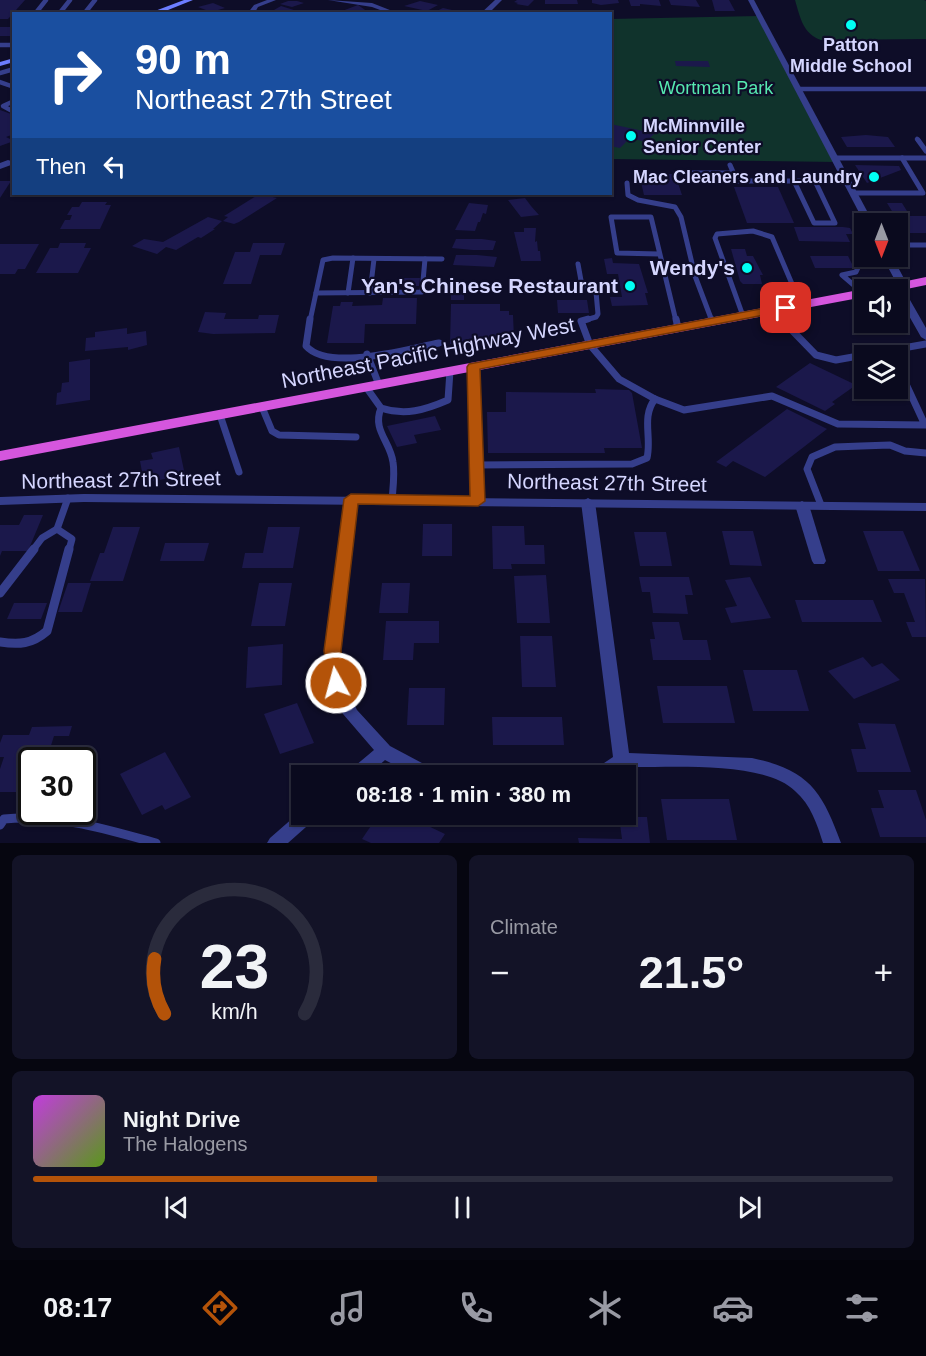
<!DOCTYPE html>
<meta charset="utf-8">
<style>
:root{--surface:#0a0a1e;--page:#131327;--text:#f1f3f6;--muted:#999aa4;--line:#2a2b3c;--accent:#b45309}
body{margin:0;font-family:Arial,sans-serif;background:var(--page);color:var(--text);height:100vh;display:flex;flex-direction:column;font-size:22px;white-space:nowrap}
*{box-sizing:border-box;margin:0}
p{font-size:20px;color:var(--muted)}
.icon{flex:none;width:33px;height:33px;fill:none;stroke:currentColor;stroke-width:2;stroke-linecap:round;stroke-linejoin:round}
.map{position:relative;height:843px;overflow:hidden}
.side{display:flex;flex-direction:column;gap:12px;padding:12px;background:#060610;flex:1}
.side>*{flex:none}
.top-card{position:absolute;left:12px;top:12px;width:600px;height:183px;border-radius:0px;box-shadow:0 2px 4px #0004,0 0 0 2px var(--line);background:#1a4fa0;color:#fff;overflow:hidden}
.needle{width:39px;rotate:180deg}
.buttons{position:absolute;left:854px;top:213px;display:grid;gap:12px}
.buttons a{display:grid;place-items:center;width:54px;height:54px;border-radius:0px;background:var(--surface);box-shadow:0 2px 4px #0004,0 0 0 2px var(--line);font-size:30px}
.speed{position:absolute;left:18px;top:747px;display:flex;gap:12px;font-size:30px;font-weight:700;text-align:center}
.speed>*{display:grid;place-content:center;width:78px;height:78px;border-radius:50%;background:var(--surface);box-shadow:0 2px 4px #0004,0 0 0 2px var(--line);line-height:1}
.speed .limit{border:3px solid #111;border-radius:9px;background:#fff;color:#111}
.pin{position:absolute;display:grid;place-items:center;width:51px;height:51px;color:#fff;margin:-26px;border-radius:12px;box-shadow:0 3px 9px #0006}
.me{position:absolute;width:66px;margin:-33px;rotate:353deg;stroke-linejoin:round;filter:drop-shadow(0 0 4px #0008)}
.turn{display:flex;align-items:center;gap:21px;height:126px;padding:0 24px;font-size:27px}
.turn .icon{width:78px;height:78px;stroke-width:2.5}
.turn b{display:block;font-size:42px;line-height:51px}
.then{display:flex;align-items:center;height:57px;padding:0 24px;background:#0003;gap:12px;font-size:22px}
.big{font-size:45px;font-weight:700;line-height:1.1}
.side .tile{flex:1;display:flex;flex-direction:column;justify-content:center;gap:9px;min-width:0;padding:0 21px;border-radius:9px;background:var(--page)}
.side .dial{align-items:center;gap:0}
.dial svg{height:156px;overflow:visible;fill:none;stroke:var(--line);stroke-width:7;stroke-linecap:round;text-anchor:middle}
.dial text{fill:var(--text);stroke:none}
.song{display:flex;align-items:center;gap:18px}
.cover{width:72px;height:72px;border-radius:9px;background:linear-gradient(135deg,hsl(290 70% 55%),hsl(90 70% 35%))}
.played{height:6px;border-radius:3px;background:linear-gradient(90deg,var(--accent) 40%,var(--line) 40%)}
.keys{display:flex;justify-content:space-around;direction:ltr}
.heat{display:flex;justify-content:space-between;align-items:center;font-size:33px;direction:ltr}
.side .tiles{flex:1;display:grid;gap:12px;grid-template-columns:1fr 1fr}
.tile:last-child{grid-column:span 2}
.trip{position:absolute;left:291px;top:765px;width:345px;height:60px;border-radius:0px;background:var(--surface);box-shadow:0 2px 4px #0004,0 0 0 2px var(--line);font-weight:700;line-height:60px;text-align:center}
.tab-bar{display:flex;height:96px;justify-content:space-around;align-items:center;background:#04040c;color:var(--muted)}
.tab-bar .icon{width:42px;height:42px}
.tab-bar .active{color:var(--accent)}
.tab-bar b{font-size:27px;color:var(--text)}
.map>svg:first-child{display:block}
.green{fill:#10332c}
.building{fill:#1b184b}
.lines{fill:none;stroke-linecap:round;stroke-linejoin:round}
.service-far3{stroke:#353e8b;stroke-width:4.5}
.service-far2{stroke:#353e8b;stroke-width:5}
.service-far1{stroke:#353e8b;stroke-width:7}
.service{stroke:#353e8b;stroke-width:9}
.minor{fill:#353e8b;fill-rule:evenodd}
.tertiary{fill:#353e8b;fill-rule:evenodd}
.secondary{fill:#6c7dff;fill-rule:evenodd}
.trunk{fill:#d556de;fill-rule:evenodd}
.route{fill:#b45309;stroke:#753606;stroke-width:1.5}
.poi-dot{fill:#01fff4;stroke:#0e0d28;stroke-width:2}
.labels{text-anchor:middle;stroke-width:4.5;stroke-linejoin:round;paint-order:stroke}
.far-poi-label{font-size:18px;font-weight:bold;fill:#d5d6ff;stroke:#0e0d28}
.far-park-label{font-size:18px;fill:#56e9b0;stroke:#0e0d28}
.poi-label{font-size:21px;font-weight:bold;fill:#d5d6ff;stroke:#0e0d28;text-anchor:end}
.street-label{font-size:21px;fill:#d5d6ff;stroke:#0e0d28}
</style>
<div class="map">
<svg width="926" height="843" viewBox="0 0 926 843">
<rect width="100%" height="100%" fill="#0e0d28"/>
<!-- green -->
<g class="green">
<path d="M795,0H924L926,1V39L821,40C803,34 800,17 795,0Z"/>
<path d="M759,16L837,162L611,159L610,19Z"/>
</g>
<!-- building -->
<g class="building">
<path d="M0,0H25L8,19H0Z"/>
<path d="M517,0H534L528,6L516,4L518,3L514,2Z"/>
<path d="M545,0H577L578,4H545Z"/>
<path d="M592,0H618L619,3L601,5L592,3Z"/>
<path d="M629,0H659L661,6L640,4V6H631Z"/>
<path d="M669,0H696L700,7L671,5Z"/>
<path d="M712,0H729L735,11H715Z"/>
<path d="M288,1H297L304,3L292,7L280,4Z"/>
<path d="M420,1L438,5L427,11L404,6Z"/>
<path d="M213,3L225,8L211,12L198,7Z"/>
<path d="M358,5L368,12L316,14V11H342Z"/>
<path d="M281,6L297,11L290,14H267Z"/>
<path d="M443,8L461,12L430,14Z"/>
<rect x="0" y="27" width="14" height="9"/>
<path d="M675,61H708L710,67L676,66Z"/>
<path d="M0,110L14,115V134L6,137L14,141L0,146Z"/>
<path d="M610,124L639,130L654,134L646,142L630,138L620,148L610,146Z"/>
<path d="M866,135L888,137L895,147H847L841,137Z"/>
<path d="M855,165L899,166L901,170L867,183Z"/>
<path d="M639,174H675L682,195H644Z"/>
<path d="M0,181H11L0,198Z"/>
<path d="M734,187H778L794,223H747Z"/>
<path d="M72,194H118L116,197H70Z"/>
<path d="M259,194L277,198L239,222L234,224L223,221L228,217L224,216Z"/>
<path d="M525,198L531,206L539,215L521,217L508,200Z"/>
<path d="M82,202H107L105,205H111L100,229H60L65,220H70L72,215H67L72,207H79Z"/>
<path d="M469,203L488,205L486,214L483,213L480,222H478L475,231L455,230Z"/>
<path d="M887,203H902L910,216H926V233H900L897,224H894L890,216H895Z"/>
<path d="M208,217L222,221L213,229H215L201,238L198,237L176,250L166,247L157,254L132,246L144,239L163,242Z"/>
<path d="M794,227H843L850,228L853,234H846L850,242L799,241Z"/>
<path d="M524,228H536L535,242L537,241L538,251H540L541,261H521L514,232H524Z"/>
<path d="M456,239H482L496,241L493,250H473L452,248Z"/>
<path d="M60,243H86L84,248H91L78,273H36L50,248H58Z"/>
<path d="M253,243H285L281,255H260L251,284H223L235,252H250Z"/>
<path d="M0,244H39L25,269H18L15,274H0Z"/>
<path d="M731,249H745L747,256H753L763,275H760L762,284H743L740,281Z"/>
<path d="M456,255H477L497,257L494,267L474,266L453,265Z"/>
<path d="M810,256H848L854,268H815Z"/>
<path d="M612,258L613,263L639,264L648,293H645L648,305L612,306L610,297H622L618,274H607L604,259Z"/>
<path d="M399,278H420L419,286H398Z"/>
<rect x="451" y="292" width="13" height="8"/>
<path d="M383,298H417L416,324H365L364,343H327L333,306H340L341,302H353L352,306L382,305Z"/>
<path d="M557,300H587L589,313H558Z"/>
<path d="M451,304H500V311H509V315H513L514,338L450,344Z"/>
<path d="M205,312L226,313L224,319H258L259,315H279L275,333L213,334L198,332Z"/>
<path d="M127,328V334L146,331L147,345L128,350V347L85,351L86,338L95,337V332Z"/>
<path d="M90,359V400L56,405L57,393L61,392L62,383L69,382V362Z"/>
<path d="M810,363L856,385L832,402L835,404L825,411L776,387Z"/>
<path d="M595,389L629,390L632,393L642,448H604L605,453H488L487,412H506V392L596,393Z"/>
<path d="M787,409L827,429L765,477L733,461L726,467L716,462Z"/>
<path d="M435,416L441,430L414,435L417,443L397,447L387,426Z"/>
<path d="M179,447L185,475L144,483L140,461L153,459L151,453Z"/>
<path d="M24,515H43L28,551H2L0,556V525H19Z"/>
<path d="M423,524H452V556H422Z"/>
<path d="M492,526H524L525,545H544L545,564H511L512,569H493Z"/>
<path d="M113,527H140L123,581H90L100,553H104Z"/>
<path d="M268,527H300L293,568H242L245,553H263Z"/>
<path d="M722,531H753L762,566L730,565Z"/>
<path d="M863,531H903L920,571H878Z"/>
<path d="M634,532H666L672,566H640Z"/>
<path d="M165,543H209L204,561H160Z"/>
<path d="M546,575L550,623H517L514,576Z"/>
<path d="M639,577H689L693,595H685L688,614L653,613L650,592H642Z"/>
<path d="M750,577L771,618L731,623L725,608L737,606L725,580Z"/>
<path d="M888,579H925L926,637H912L906,622H915L904,593H894Z"/>
<path d="M68,583H91L82,612H58Z"/>
<path d="M259,583H292L285,626H251Z"/>
<path d="M382,583H410L408,613H379Z"/>
<path d="M795,600H873L882,622H802Z"/>
<path d="M14,603H47L41,619H7Z"/>
<path d="M386,621H439V643H414L413,660H383Z"/>
<path d="M652,622H679L683,640H707L711,660H653L650,639H655Z"/>
<path d="M520,636H552L556,687H522Z"/>
<path d="M283,644L282,685L246,688L248,647Z"/>
<path d="M863,657L872,667L882,663L900,680L854,699L828,671Z"/>
<path d="M743,670H797L809,711H753Z"/>
<path d="M657,686H727L735,723H663Z"/>
<path d="M409,688H445L444,725H407Z"/>
<path d="M297,703L314,743L280,754L264,714Z"/>
<path d="M492,717H562L564,745H493Z"/>
<path d="M858,723L895,724L911,772H857L851,749H866Z"/>
<path d="M72,726L69,736H54L47,758H32L21,792H0V769L4,757H0V743L3,735H29L32,727Z"/>
<path d="M165,752L191,797L165,810L162,805L142,815L120,774Z"/>
<path d="M878,790H916L926,820V837H880L871,808H884Z"/>
<path d="M661,799H729L737,840H667Z"/>
<path d="M379,814H403L445,834L439,843H371L362,839Z"/>
<path d="M619,817H647L650,843H579L578,838L622,839Z"/>
</g>
<g class="lines">
<!-- service-far3 -->
<g class="service-far3">
<path d="M35,14L46,0"/>
<path d="M59,14L70,0"/>
<path d="M84,14L95,0"/>
<path d="M0,45H14"/>
<path d="M0,73L14,69"/>
<path d="M0,82L14,87"/>
<path d="M798,89H926"/>
<path d="M14,101L3,106L14,112"/>
<path d="M917,139L919,141"/>
</g>
<!-- service-far2 -->
<g class="service-far2">
<path d="M918,140L926,151"/>
<path d="M835,158H926"/>
<path d="M730,165L737,181H847"/>
<path d="M686,173H733"/>
<path d="M794,181L814,223H835L815,181"/>
<path d="M627,183L628,195L638,200L675,207L681,217L695,276L712,321"/>
<path d="M854,193H923L902,158"/>
<path d="M897,245H926"/>
<path d="M659,254L617,253L611,217H651L676,321"/>
<path d="M578,264L582,286L596,292L598,314L596,317L582,321"/>
<path d="M316,293L422,292L425,259"/>
<path d="M348,293L353,258"/>
<path d="M370,293L374,259"/>
<path d="M863,293L842,275L856,272L864,255"/>
<path d="M772,310L782,321"/>
<path d="M743,316L715,238L717,234L753,231L772,237L801,305"/>
<path d="M310,321L323,260L333,258L442,259"/>
</g>
<!-- service-far1 -->
<g class="service-far1">
<path d="M310,319L306,346C329,372 407,349 439,343"/>
<path d="M588,319L581,321L590,345L619,379L655,399L684,410L772,396L838,424L925,425L899,369"/>
<path d="M676,319L678,328"/>
<path d="M711,319L712,322"/>
<path d="M781,319L816,355L836,360L926,344"/>
<path d="M367,354L379,385"/>
<path d="M474,367L478,501"/>
<path d="M366,387L381,408C405,416 425,410 448,400L450,371"/>
<path d="M262,407L272,431L279,435L356,437"/>
<path d="M381,408C372,430 390,441 393,462C395,474 393,487 392,500"/>
<path d="M220,415L239,472"/>
<path d="M477,465L632,464L647,458C652,437 641,417 655,399"/>
<path d="M821,505L807,469L812,457L835,447L861,446L890,445L905,451L926,453"/>
<path d="M57,529L72,539L69,550"/>
<path d="M33,550L42,538L57,529L68,498"/>
</g>
<!-- service -->
<g class="service">
<path d="M0,593L34,549"/>
<path d="M0,642C19,645 32,644 47,631L69,549"/>
<path d="M0,825L4,819C57,814 106,829 156,843"/>
</g>
<!-- minor -->
<g class="minor">
<path d="M267,0H276L258,7L254,14H247L254,5Z"/>
<path d="M328,0L372,3L400,14H391L372,7Z"/>
<path d="M495,0H502L488,14H480Z"/>
<path d="M8,160L11,161V165L0,169V163Z"/>
<path d="M351,495L358,499L339,651L344,683L357,710L390,746L437,771L439,776H415L385,760L367,776H347L349,771L374,750L343,714L328,683L325,651L344,499Z"/>
<path d="M588,498L595,502L629,753L752,758C809,770 822,791 841,843H823C817,824 811,805 795,791C763,760 669,768 625,767L612,776H590L592,771L613,757L581,502Z"/>
<path d="M802,501L809,505L826,561L824,564H814L812,561L795,505Z"/>
<path d="M302,810V814H317L315,819L288,843H267L270,838Z"/>
</g>
<!-- tertiary -->
<g class="tertiary">
<path d="M748,0H754L874,224H865Z"/>
<path d="M882,256H892L908,286L910,300L926,328V340L921,337L900,300L898,286Z"/>
<path d="M84,494L926,503V511L84,502L0,505V497Z"/>
</g>
<!-- secondary -->
<g class="secondary">
<path d="M184,0H193L158,14H147Z"/>
<path d="M14,58V62L0,66V62Z"/>
</g>
<!-- trunk -->
<g class="trunk">
<path d="M926,277V285L897,291L876,290L878,287Z"/>
<path d="M864,289L867,290H864V297L0,461V451Z"/>
</g>
</g>
<!-- route -->
<path class="route" d="M786,304L792,308L791,310L480,369L485,501L478,506L358,504L341,651L345,683L342,688L336,690L330,688L324,651L344,499L351,494L470,496L467,367L469,364Z"/>
<!-- markers -->
<g class="poi-dot">
<circle cx="851" cy="25" r="6"/>
<circle cx="631" cy="136" r="6"/>
<circle cx="874" cy="177" r="6"/>
<circle cx="747" cy="268" r="6"/>
<circle cx="630" cy="286" r="6"/>
</g>
<g class="labels">
<!-- far-poi labels -->
<g class="far-poi-label">
<text x="851" y="51">Patton<tspan x="851" dy="21">Middle School</tspan></text>
<text x="643" y="132" text-anchor="start">McMinnville<tspan x="643" dy="21">Senior Center</tspan></text>
<text x="862" y="183" text-anchor="end">Mac Cleaners and Laundry</text>
</g>
<!-- far-park labels -->
<g class="far-park-label">
<text x="716" y="94">Wortman Park</text>
</g>
<!-- poi labels -->
<g class="poi-label">
<text x="735" y="275">Wendy's</text>
<text x="618" y="293">Yan's Chinese Restaurant</text>
</g>
<!-- street labels -->
<g class="street-label">
<text transform="translate(428 353) rotate(-11)" y="7">Northeast Pacific Highway West</text>
<text transform="translate(121 480) rotate(-1)" y="7">Northeast 27th Street</text>
<text transform="translate(607 483) rotate(1)" y="7">Northeast 27th Street</text>
</g>
</g>
</svg>
<div class="buttons">
<a><svg class="needle" viewBox="-14 -14 28 28"><path d="M0-13l5 13h-10z" fill="#e53935"/><path d="M0 13l5-13h-10z" fill="#999aa4"/></svg></a>
<a><svg class="icon" aria-label="sound" viewBox="0 0 24 24"><path d="M4 9h4l5-4v14l-5-4H4zM17 9q2 3 0 6"/></svg></a>
<a><svg class="icon" aria-label="layers" viewBox="0 0 24 24"><path d="M12 4l9 5-9 5-9-5zM3 14l9 5 9-5"/></svg></a>
</div>
<div class="speed"><div class="limit">30</div></div>
<div class="pin" style="left:786px;top:308px;background:#d93025"><svg class="icon" aria-label="arrive" viewBox="0 0 24 24"><path d="M6 21V4h12l-3 4 3 4H6"/></svg></div>
<svg class="me" style="left:336px;top:683px" viewBox="-20 -20 40 40"><circle r="17" fill="#b45309" stroke="#fff" stroke-width="3"/><path d="M0-11L8 9 0 5-8 9z" fill="#fff"/></svg>
<div class="trip">08:18 · 1 min · 380 m</div>
<div class="top-card">
<div class="turn"><svg class="icon" aria-label="right" viewBox="0 0 24 24"><path d="M7 20v-9h11M14 6l5 5-5 5"/></svg><div><b>90 m</b>Northeast 27th Street</div></div>
<div class="then">Then<svg class="icon" aria-label="left" viewBox="0 0 24 24"><path d="M17 20v-9H6M10 6l-5 5 5 5"/></svg></div>
</div>
</div>
<section class="side">
<div class="tiles">
<div class="tile dial"><svg viewBox="0 0 100 80">
<path d="M14 69A42 42 0 1 1 86 69"/>
<path d="M14 69A42 42 0 0 1 9 41" stroke="#b45309"/>
<text x="50" y="56" font-size="32" font-weight="700">23</text>
<text x="50" y="72" font-size="11">km/h</text>
</svg></div>
<div class="tile"><p>Climate</p>
<div class="heat"><a>−</a><b class="big">21.5°</b><a>+</a></div>
</div>
<div class="tile">
<div class="song"><i class="cover"></i><div><b>Night Drive</b><p>The Halogens</p></div></div>
<div class="played"></div>
<div class="keys"><svg class="icon" aria-label="previous" viewBox="0 0 24 24"><path d="M18 5L8 12l10 7zM5 5v14"/></svg><svg class="icon" aria-label="pause" viewBox="0 0 24 24"><path d="M8 5v14M16 5v14"/></svg><svg class="icon" aria-label="next" viewBox="0 0 24 24"><path d="M6 5l10 7-10 7zM19 5v14"/></svg></div>
</div>
</div>
</section>
<nav class="tab-bar">
<b>08:17</b>
<svg class="icon active" aria-label="directions" viewBox="0 0 24 24"><path d="M12 3l9 9-9 9-9-9zM9 14v-3h6M13 9l2 2-2 2"/></svg>
<svg class="icon" aria-label="music" viewBox="0 0 24 24"><path d="M9 18V5l10-2v13"/><circle cx="6" cy="18" r="3"/><circle cx="16" cy="16" r="3"/></svg>
<svg class="icon" aria-label="phone" viewBox="0 0 24 24"><path d="M5 4h4l2 5-3 2q2 4 5 5l2-3 5 2v4C11 20 4 13 5 4z"/></svg>
<svg class="icon" aria-label="climate" viewBox="0 0 24 24"><path d="M12 3v18M4 7l16 10M4 17L20 7"/></svg>
<svg class="icon" aria-label="car" viewBox="0 0 24 24"><path d="M5 17H2v-5l4-1 3-4h7l3 4 3 1v5h-3M9 17h6M6 11h13"/><circle cx="7" cy="17" r="2"/><circle cx="17" cy="17" r="2"/></svg>
<svg class="icon" aria-label="filters" viewBox="0 0 24 24"><path d="M4 7h16M4 17h16"/><circle cx="9" cy="7" r="2"/><circle cx="15" cy="17" r="2"/></svg>
</nav>
